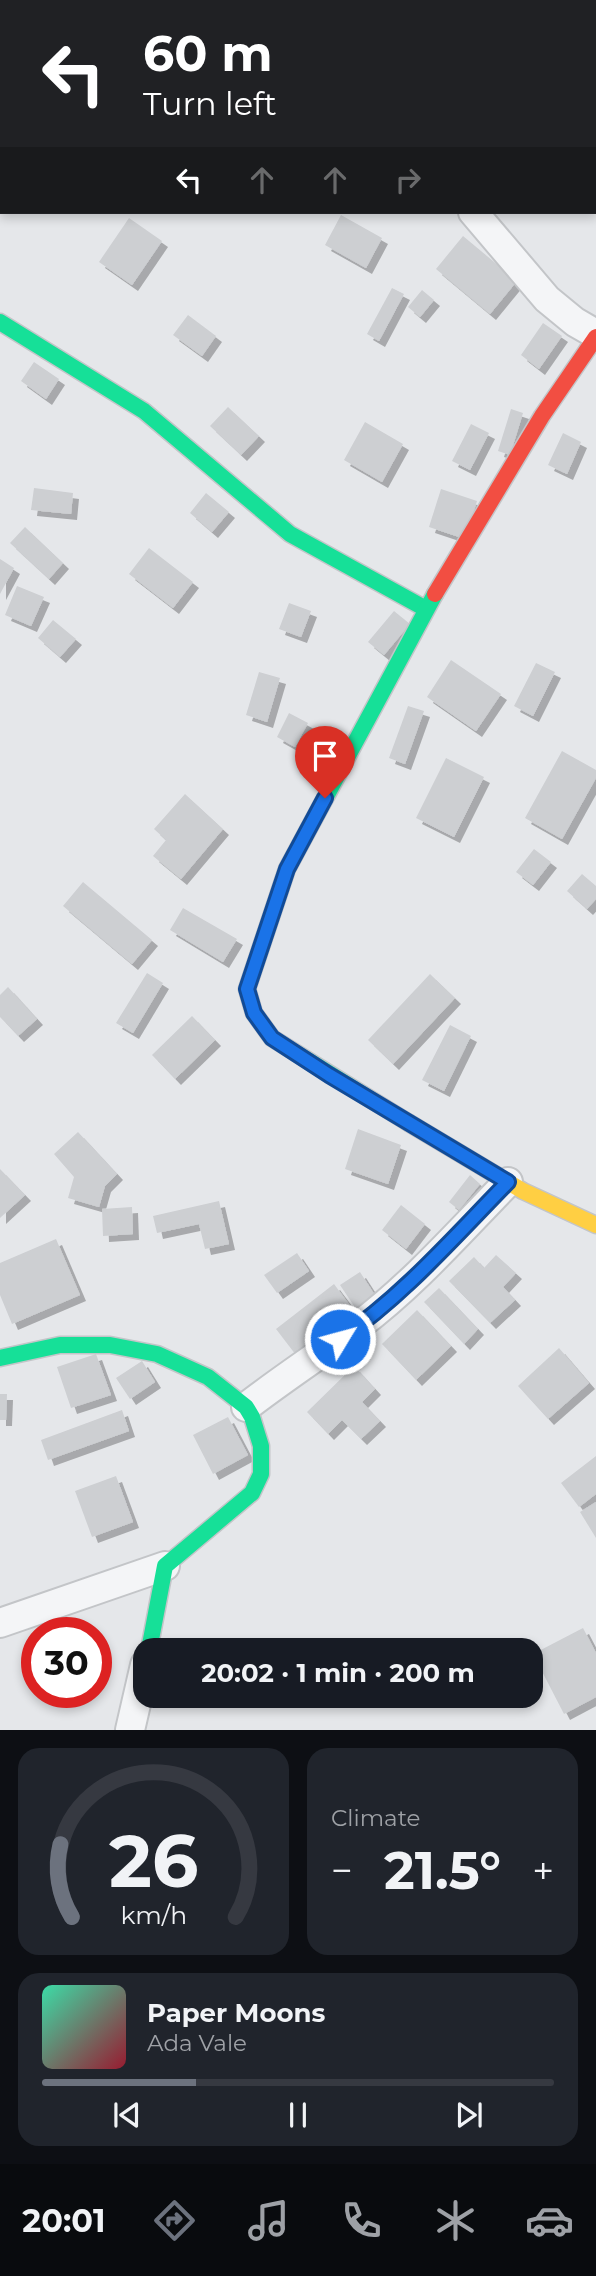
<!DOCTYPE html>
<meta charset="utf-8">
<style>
:root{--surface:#171b24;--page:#20242c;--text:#f1f3f6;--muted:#9ea1a6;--line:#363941;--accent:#6c727e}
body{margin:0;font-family:Montserrat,sans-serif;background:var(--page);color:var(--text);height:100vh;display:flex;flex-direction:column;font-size:26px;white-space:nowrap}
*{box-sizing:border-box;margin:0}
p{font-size:23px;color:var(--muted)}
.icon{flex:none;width:38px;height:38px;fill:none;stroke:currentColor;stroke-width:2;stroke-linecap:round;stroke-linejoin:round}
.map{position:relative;height:1730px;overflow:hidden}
.sheet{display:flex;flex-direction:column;gap:18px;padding:18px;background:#0d0f14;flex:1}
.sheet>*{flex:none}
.top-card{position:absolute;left:0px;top:0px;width:597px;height:214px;box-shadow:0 4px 10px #0003;background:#202124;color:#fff;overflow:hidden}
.speed{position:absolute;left:21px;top:1617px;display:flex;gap:14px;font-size:35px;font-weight:700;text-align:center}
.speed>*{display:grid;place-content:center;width:91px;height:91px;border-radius:50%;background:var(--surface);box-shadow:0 4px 10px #0003;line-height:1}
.speed .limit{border:10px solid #d22;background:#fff;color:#111}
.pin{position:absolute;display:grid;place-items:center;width:60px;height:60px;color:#fff;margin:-72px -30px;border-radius:50% 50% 50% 0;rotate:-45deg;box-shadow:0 0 7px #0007}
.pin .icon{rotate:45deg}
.me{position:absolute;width:77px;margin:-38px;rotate:53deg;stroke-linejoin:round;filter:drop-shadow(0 0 5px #0008)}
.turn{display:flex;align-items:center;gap:24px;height:147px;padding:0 28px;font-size:32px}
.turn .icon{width:91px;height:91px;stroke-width:2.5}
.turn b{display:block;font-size:49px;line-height:60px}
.lanes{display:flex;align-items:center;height:66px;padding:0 28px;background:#0003;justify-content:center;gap:35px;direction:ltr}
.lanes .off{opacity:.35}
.big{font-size:52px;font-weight:700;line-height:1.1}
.sheet .tile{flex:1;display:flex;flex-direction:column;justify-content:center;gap:10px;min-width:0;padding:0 24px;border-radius:21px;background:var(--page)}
.sheet .dial{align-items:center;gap:0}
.dial svg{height:182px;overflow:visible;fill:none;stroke:var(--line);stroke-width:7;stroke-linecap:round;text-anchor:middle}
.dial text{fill:var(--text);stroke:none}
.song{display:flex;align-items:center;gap:21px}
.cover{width:84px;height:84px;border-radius:10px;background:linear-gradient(135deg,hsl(160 70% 55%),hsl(350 70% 35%))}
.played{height:7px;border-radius:4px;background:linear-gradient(90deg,var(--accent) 30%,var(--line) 30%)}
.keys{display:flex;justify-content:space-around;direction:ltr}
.heat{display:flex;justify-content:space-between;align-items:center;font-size:38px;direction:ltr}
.sheet .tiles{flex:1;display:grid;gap:18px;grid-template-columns:1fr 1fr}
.tile:last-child{grid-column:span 2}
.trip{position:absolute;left:133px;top:1638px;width:410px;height:70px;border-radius:21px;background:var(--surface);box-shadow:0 4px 10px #0003;font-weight:700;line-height:70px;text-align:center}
.tab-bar{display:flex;height:112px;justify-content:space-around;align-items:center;background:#090b0e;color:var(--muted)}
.tab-bar .icon{width:49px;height:49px}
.tab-bar .selected{color:var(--accent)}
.tab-bar b{font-size:32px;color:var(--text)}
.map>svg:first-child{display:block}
.building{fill:#cdcfd2;filter:url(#shadow)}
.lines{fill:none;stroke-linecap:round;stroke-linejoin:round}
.street-casing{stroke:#c3c5c8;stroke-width:32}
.fast-casing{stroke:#c3c5c8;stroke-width:19}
.slow-casing{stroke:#c3c5c8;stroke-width:19}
.jam-casing{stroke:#c3c5c8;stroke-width:19}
.street{stroke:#f4f5f7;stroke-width:28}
.fast{stroke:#16e098;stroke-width:16}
.slow{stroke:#ffcf43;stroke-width:16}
.jam{stroke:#f24e42;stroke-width:16}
.route-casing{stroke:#114b97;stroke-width:18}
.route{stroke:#1a73e8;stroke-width:12}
</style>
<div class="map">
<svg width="596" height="1730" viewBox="0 0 596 1730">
<defs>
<filter id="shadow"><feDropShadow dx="6" dy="6" stdDeviation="0" flood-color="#0004"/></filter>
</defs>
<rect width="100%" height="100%" fill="#e5e7ea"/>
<!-- building -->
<g class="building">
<path d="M341,215L382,238L366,268L325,245Z"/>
<path d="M129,218L162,241L132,285L99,262Z"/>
<path d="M463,236L517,281L490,314L436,269Z"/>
<path d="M392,288L404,294L379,341L367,334Z"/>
<path d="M422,290L434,300L420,317L408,307Z"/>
<path d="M188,315L216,336L202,356L173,335Z"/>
<path d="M543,323L562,336L539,369L521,355Z"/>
<path d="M34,362L59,379L46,399L21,381Z"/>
<path d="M228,407L259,436L241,455L210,426Z"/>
<path d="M511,409L523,413L510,455L498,451Z"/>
<path d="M365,422L403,444L382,482L344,460Z"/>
<path d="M471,424L489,433L470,470L452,461Z"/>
<path d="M563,433L581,442L567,474L548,465Z"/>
<path d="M34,488L73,493L71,514L31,510Z"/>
<path d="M441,489L477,501L465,539L429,527Z"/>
<path d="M206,493L229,512L212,532L190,513Z"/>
<path d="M25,527L63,563L49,579L10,543Z"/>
<path d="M149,548L193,582L173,608L129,574Z"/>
<path d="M0,559L14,568L0,594Z"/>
<path d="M17,586L44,597L31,626L5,615Z"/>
<path d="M289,603L311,611L301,637L279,629Z"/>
<path d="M394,611L410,624L384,655L368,642Z"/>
<path d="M53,620L76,639L60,657L38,638Z"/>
<path d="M451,660L501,694L476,731L427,697Z"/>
<path d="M536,663L555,672L533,716L514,706Z"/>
<path d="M259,672L280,678L267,722L246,715Z"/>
<path d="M408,706L424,711L405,764L389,758Z"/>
<path d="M289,713L308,723L295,747L277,737Z"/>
<path d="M562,751L596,770V778L562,839L525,818Z"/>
<path d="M446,758L484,777L454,837L416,818Z"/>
<path d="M185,794L223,829L181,879L153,856L166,840L154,829Z"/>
<path d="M534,849L551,862L533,885L516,872Z"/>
<path d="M582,874L596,886V899L587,909L567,891Z"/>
<path d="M83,882L152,940L132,964L63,906Z"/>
<path d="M183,908L237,939L223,962L170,930Z"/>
<path d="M147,973L163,983L133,1033L116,1023Z"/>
<path d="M430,974L455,998L393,1064L368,1040Z"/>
<path d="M8,987L37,1019L18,1036L0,1017V995Z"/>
<path d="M192,1016L215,1040L175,1079L152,1055Z"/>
<path d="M450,1025L471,1036L444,1091L422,1080Z"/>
<path d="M358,1129L401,1145L388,1184L345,1169Z"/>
<path d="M78,1132L117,1174L105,1186L99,1207L68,1198L74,1177L54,1154Z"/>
<path d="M0,1169L25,1195L0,1218Z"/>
<path d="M470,1175L480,1184L459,1210L449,1202Z"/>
<path d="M219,1201L229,1244L205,1249L199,1224L157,1233L153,1216Z"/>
<path d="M401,1205L425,1224L406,1249L382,1230Z"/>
<path d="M132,1207L133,1234L103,1236L102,1209Z"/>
<path d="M56,1239L80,1295L12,1324L0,1295V1263Z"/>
<path d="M297,1253L309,1271L277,1293L264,1275Z"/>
<path d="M496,1255L516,1273L503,1287L515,1300L490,1323L449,1281L474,1257L484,1268Z"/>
<path d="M360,1272L378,1300L358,1312L340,1285Z"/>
<path d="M334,1284L357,1315L299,1359L276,1329Z"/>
<path d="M439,1288L478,1329L464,1344L424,1302Z"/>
<path d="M417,1310L451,1346L416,1380L382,1344Z"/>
<path d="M559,1348L589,1383L548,1419L518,1386Z"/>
<path d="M96,1354L111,1395L71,1408L57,1367Z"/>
<path d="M142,1361L155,1382L130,1399L116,1378Z"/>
<path d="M354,1366L375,1389L362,1402L380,1421L361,1439L342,1420L328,1434L307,1412Z"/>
<path d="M0,1394H7L6,1420H0Z"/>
<path d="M122,1410L129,1431L48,1460L41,1440Z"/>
<path d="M228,1417L248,1455L213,1474L193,1435Z"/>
<path d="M596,1456V1494L579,1507L561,1483Z"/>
<path d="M116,1476L133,1522L92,1537L75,1491Z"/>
<path d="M596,1502V1538L580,1512Z"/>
<path d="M583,1628L596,1653V1697L564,1714L533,1654Z"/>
</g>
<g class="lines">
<!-- street casing -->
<g class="street-casing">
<g id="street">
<path d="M239,0L241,2"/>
<path d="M45,2L46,0"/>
<path d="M0,58L2,57"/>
<path d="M473,212L547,299L575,322L596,334"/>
<path d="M246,1407C282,1379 321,1354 358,1326C413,1285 460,1231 508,1182"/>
<path d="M0,1623L165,1566"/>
<path d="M130,1730L145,1665"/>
</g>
</g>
<!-- fast casing -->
<g class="fast-casing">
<g id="fast">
<path d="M0,322L144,411L290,534L426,609"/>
<path d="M409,1123L272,1038L254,1013L247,989L287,869L435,594"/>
<path d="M0,1358L60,1345H110L157,1354L208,1377L246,1407L252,1417L261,1446V1474L252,1493L165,1566L149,1650"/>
</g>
</g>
<!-- slow casing -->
<g class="slow-casing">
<path id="slow" d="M409,1123L523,1191L596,1225"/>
</g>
<!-- jam casing -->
<g class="jam-casing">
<path id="jam" d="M435,594L542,416L596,337"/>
</g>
<!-- street -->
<use href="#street" class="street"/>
<!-- fast -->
<use href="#fast" class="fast"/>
<!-- slow -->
<use href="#slow" class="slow"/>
<!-- jam -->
<use href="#jam" class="jam"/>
</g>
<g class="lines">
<!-- route casing -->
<g class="route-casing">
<path id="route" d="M325,798L287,869L247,989L254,1013L272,1038L329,1075L508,1182C455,1236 403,1296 340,1339"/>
</g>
<!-- route -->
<use href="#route" class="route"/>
</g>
</svg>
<div class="speed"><div class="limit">30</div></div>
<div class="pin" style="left:325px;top:798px;background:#d93025"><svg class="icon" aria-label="arrive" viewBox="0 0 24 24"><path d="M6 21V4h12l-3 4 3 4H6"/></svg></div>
<svg class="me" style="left:340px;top:1339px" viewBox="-20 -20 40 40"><circle r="17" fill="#1a73e8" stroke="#fff" stroke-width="3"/><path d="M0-11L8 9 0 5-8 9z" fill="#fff"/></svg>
<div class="trip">20:02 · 1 min · 200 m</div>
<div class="top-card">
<div class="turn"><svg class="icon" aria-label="left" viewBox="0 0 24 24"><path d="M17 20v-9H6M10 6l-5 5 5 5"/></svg><div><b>60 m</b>Turn left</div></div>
<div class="lanes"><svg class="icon" aria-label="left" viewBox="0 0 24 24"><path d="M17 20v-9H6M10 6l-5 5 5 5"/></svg><svg class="icon off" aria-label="ahead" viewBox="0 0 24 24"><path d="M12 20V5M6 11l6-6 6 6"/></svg><svg class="icon off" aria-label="ahead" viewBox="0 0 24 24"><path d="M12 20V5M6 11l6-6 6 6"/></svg><svg class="icon off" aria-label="right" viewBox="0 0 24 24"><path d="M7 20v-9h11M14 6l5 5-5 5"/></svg></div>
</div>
</div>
<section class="sheet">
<div class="tiles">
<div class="tile dial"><svg viewBox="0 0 100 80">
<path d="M14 69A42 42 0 1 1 86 69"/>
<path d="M14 69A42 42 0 0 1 9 37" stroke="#6c727e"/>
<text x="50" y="56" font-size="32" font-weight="700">26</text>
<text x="50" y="72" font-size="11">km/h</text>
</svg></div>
<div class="tile"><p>Climate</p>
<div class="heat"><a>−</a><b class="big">21.5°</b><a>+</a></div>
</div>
<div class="tile">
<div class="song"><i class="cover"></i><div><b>Paper Moons</b><p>Ada Vale</p></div></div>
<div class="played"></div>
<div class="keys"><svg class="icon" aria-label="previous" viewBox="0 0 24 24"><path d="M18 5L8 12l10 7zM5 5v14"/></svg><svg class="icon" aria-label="pause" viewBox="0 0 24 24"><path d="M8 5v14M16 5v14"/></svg><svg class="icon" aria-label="next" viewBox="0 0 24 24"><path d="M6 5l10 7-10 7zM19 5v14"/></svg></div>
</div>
</div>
</section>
<nav class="tab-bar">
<b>20:01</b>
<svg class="icon selected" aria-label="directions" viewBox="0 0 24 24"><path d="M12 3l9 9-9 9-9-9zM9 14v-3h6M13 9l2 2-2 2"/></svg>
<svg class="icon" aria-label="music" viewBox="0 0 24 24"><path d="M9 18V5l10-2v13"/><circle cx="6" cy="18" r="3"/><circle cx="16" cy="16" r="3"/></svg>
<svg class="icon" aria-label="phone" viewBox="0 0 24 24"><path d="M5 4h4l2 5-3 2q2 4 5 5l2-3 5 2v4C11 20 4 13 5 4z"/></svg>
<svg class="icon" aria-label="climate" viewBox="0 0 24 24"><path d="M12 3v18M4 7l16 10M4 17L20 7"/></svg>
<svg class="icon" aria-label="car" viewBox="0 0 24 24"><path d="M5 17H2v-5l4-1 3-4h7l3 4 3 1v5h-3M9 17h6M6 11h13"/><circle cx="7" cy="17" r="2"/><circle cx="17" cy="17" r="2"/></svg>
</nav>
